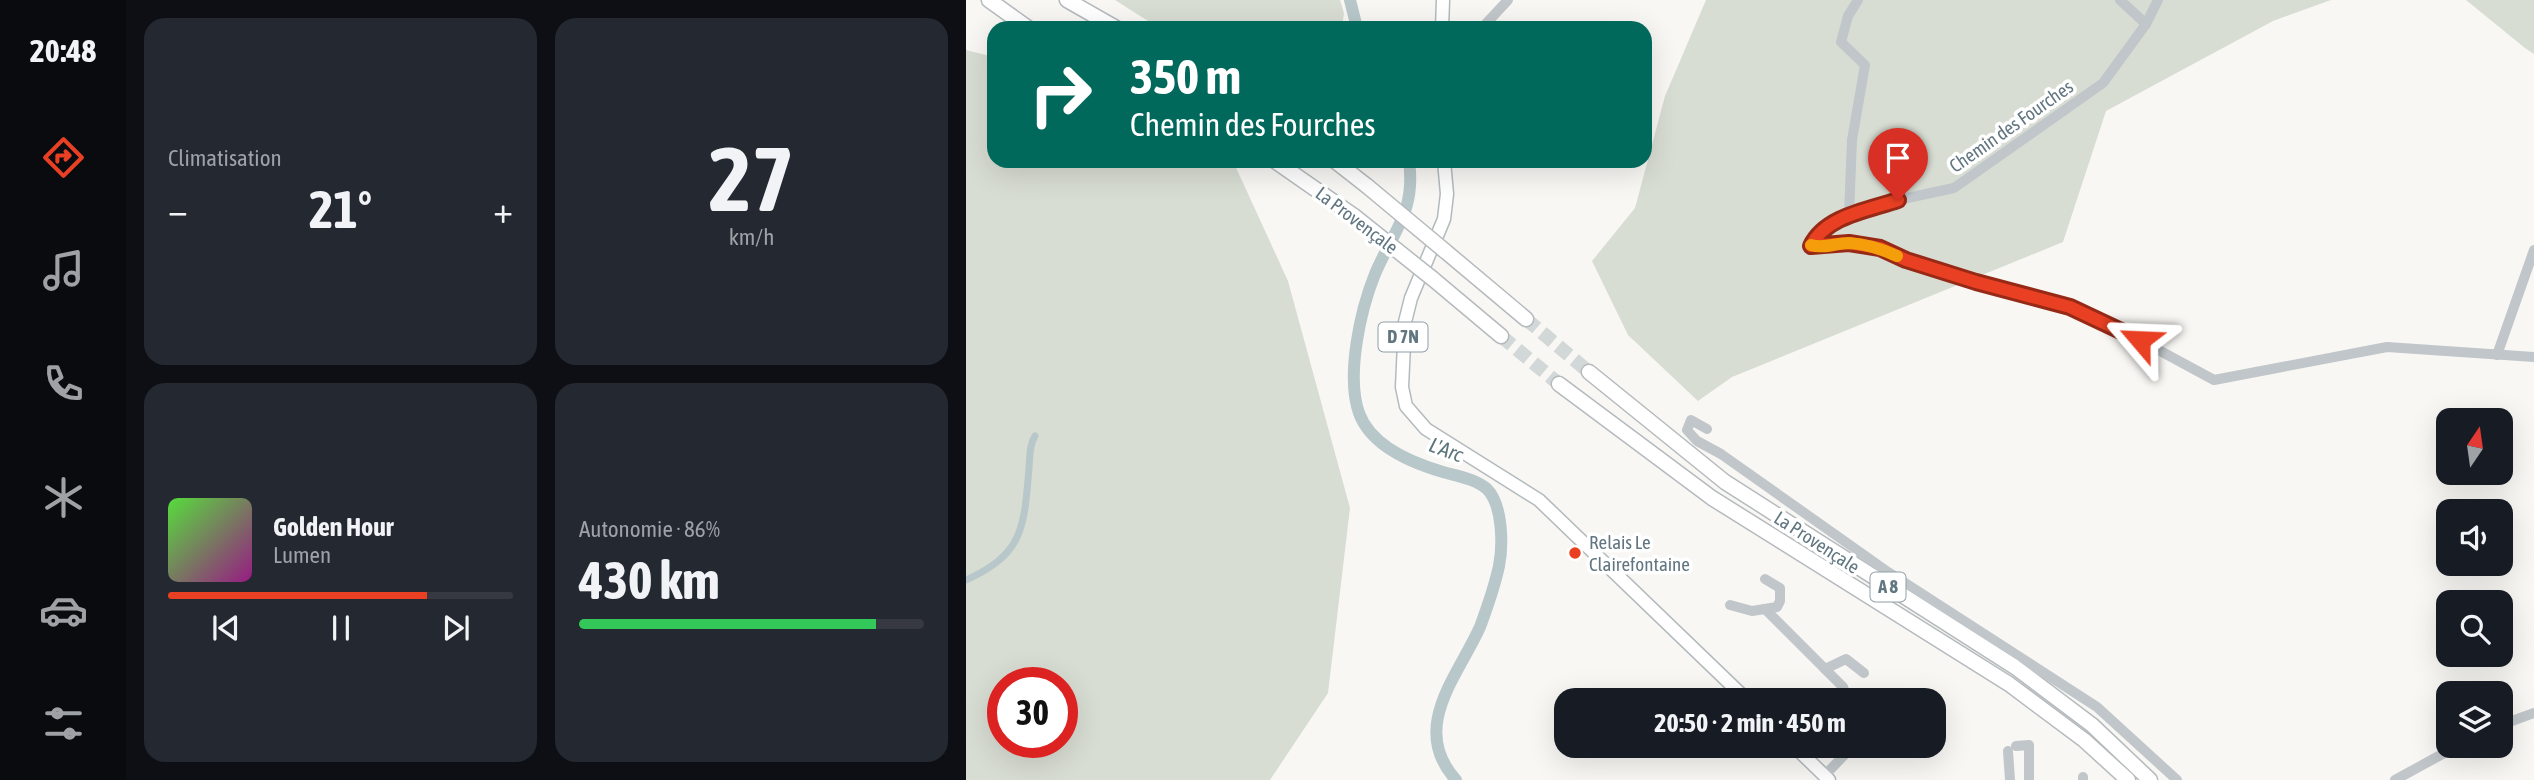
<!DOCTYPE html>
<html lang="fr">
<meta charset="utf-8">
<style>
:root{--surface:#171b24;--page:#242831;--text:#f1f3f6;--muted:#9ea1a6;--line:#363941;--accent:#e94023}
body{margin:0;font-family:"Asap Condensed",sans-serif;background:var(--page);color:var(--text);height:100vh;display:flex;flex-direction:column;font-size:26px;white-space:nowrap}
*{box-sizing:border-box;margin:0}
p{font-size:23px;color:var(--muted)}
.icon{flex:none;width:38px;height:38px;fill:none;stroke:currentColor;stroke-width:2;stroke-linecap:round;stroke-linejoin:round}
.map{position:relative;flex:1;overflow:hidden}
.drawer{display:flex;flex-direction:column;gap:18px;padding:18px;background:#0d0f14;width:840px}
.drawer>*{flex:none}
.banner{position:absolute;left:21px;top:21px;width:665px;height:147px;border-radius:21px;box-shadow:0 7px 28px #0002;background:#00695c;color:#fff;overflow:hidden}
.needle{width:46px;rotate:13deg}
.controls{position:absolute;left:1470px;top:408px;display:grid;gap:14px}
.controls a{display:grid;place-items:center;width:77px;height:77px;border-radius:14px;background:var(--surface);box-shadow:0 7px 28px #0002;font-size:35px}
.speed{position:absolute;left:21px;top:667px;display:flex;gap:14px;font-size:35px;font-weight:700;text-align:center}
.speed>*{display:grid;place-content:center;width:91px;height:91px;border-radius:50%;background:var(--surface);box-shadow:0 7px 28px #0002;line-height:1}
.speed .limit{border:10px solid #d22;background:#fff;color:#111}
.pin{position:absolute;display:grid;place-items:center;width:60px;height:60px;color:#fff;margin:-72px -30px;border-radius:50% 50% 50% 0;rotate:-45deg;box-shadow:0 0 7px #0007}
.pin .icon{rotate:45deg}
.me{position:absolute;width:77px;margin:-38px;rotate:296deg;stroke-linejoin:round;filter:drop-shadow(0 0 5px #0008)}
.turn{display:flex;align-items:center;gap:24px;height:147px;padding:0 28px;font-size:32px}
.turn .icon{width:91px;height:91px;stroke-width:2.5}
.turn b{display:block;font-size:49px;line-height:60px}
.big{font-size:52px;font-weight:700;line-height:1.1}
.drawer .widget{flex:1;display:flex;flex-direction:column;justify-content:center;gap:10px;min-width:0;padding:0 24px;border-radius:21px;background:var(--page)}
.drawer .dial{align-items:center;gap:0}
.dial b{font-size:91px;line-height:1}
.song{display:flex;align-items:center;gap:21px}
.cover{width:84px;height:84px;border-radius:10px;background:linear-gradient(135deg,hsl(110 70% 55%),hsl(310 70% 35%))}
.played{height:7px;border-radius:4px;background:linear-gradient(90deg,var(--accent) 75%,var(--line) 75%)}
.keys{display:flex;justify-content:space-around;direction:ltr}
.heat{display:flex;justify-content:space-between;align-items:center;font-size:38px;direction:ltr}
.charge{height:10px;border-radius:5px;background:linear-gradient(90deg,#34c759 86%,var(--line) 0)}
.drawer .tiles{flex:1;display:grid;gap:18px;grid-template-columns:repeat(2,1fr)}
.trip{position:absolute;left:588px;top:688px;width:392px;height:70px;border-radius:21px;background:var(--surface);box-shadow:0 7px 28px #0002;font-weight:700;line-height:70px;text-align:center}
main{display:flex;flex:1;min-height:0}
.dock{display:flex;flex-direction:column;width:126px;justify-content:space-around;align-items:center;background:#090b0e;color:var(--muted)}
.dock .icon{width:49px;height:49px}
.dock .current{color:var(--accent)}
.dock b{font-size:32px;color:var(--text)}
.map>svg:first-child{display:block}
.green{fill:#d8ddd3;fill-rule:evenodd}
.lines{fill:none;stroke-linecap:round;stroke-linejoin:round}
.canal{stroke:#b8c7ca;stroke-width:7}
.river{stroke:#b8c7ca;stroke-width:12}
.highway-tunnel{stroke:#d2d7d7;stroke-width:14;stroke-dasharray:14 7;stroke-linecap:butt}
.major-casing{stroke:#b3babd;stroke-width:15}
.highway-casing{stroke:#b5babd;stroke-width:17}
.minor{stroke:#c0c6c9;stroke-width:10}
.major{stroke:#fff;stroke-width:12}
.highway{stroke:#fff;stroke-width:14}
.highway-bridge-casing{stroke:#b5babd;stroke-width:17;stroke-linecap:butt}
.highway-bridge{stroke:#fff;stroke-width:14}
.route-casing{stroke:#972a17;stroke-width:18}
.route{stroke:#e94023;stroke-width:12}
.slow{stroke:#f59e0b;stroke-width:12}
.poi-dot{fill:#e94023;stroke:#fff;stroke-width:2.5}
.labels{text-anchor:middle;stroke-width:7;stroke-linejoin:round;paint-order:stroke}
.shield{fill:#fff;stroke:#909fa7;stroke-width:2}
.shield-label{font-size:18px;font-weight:bold;fill:#617681}
.street-label{font-size:19px;fill:#617681;stroke:#fff}
.poi-label{font-size:19px;fill:#617681;stroke:#fff;text-anchor:start}
.water-label{font-size:21px;font-style:italic;fill:#5c767c;stroke:#fff}
</style>
<main>
<nav class="dock">
<b>20:48</b>
<svg class="icon current" aria-label="directions" viewBox="0 0 24 24"><path d="M12 3l9 9-9 9-9-9zM9 14v-3h6M13 9l2 2-2 2"/></svg>
<svg class="icon" aria-label="music" viewBox="0 0 24 24"><path d="M9 18V5l10-2v13"/><circle cx="6" cy="18" r="3"/><circle cx="16" cy="16" r="3"/></svg>
<svg class="icon" aria-label="phone" viewBox="0 0 24 24"><path d="M5 4h4l2 5-3 2q2 4 5 5l2-3 5 2v4C11 20 4 13 5 4z"/></svg>
<svg class="icon" aria-label="climate" viewBox="0 0 24 24"><path d="M12 3v18M4 7l16 10M4 17L20 7"/></svg>
<svg class="icon" aria-label="car" viewBox="0 0 24 24"><path d="M5 17H2v-5l4-1 3-4h7l3 4 3 1v5h-3M9 17h6M6 11h13"/><circle cx="7" cy="17" r="2"/><circle cx="17" cy="17" r="2"/></svg>
<svg class="icon" aria-label="filters" viewBox="0 0 24 24"><path d="M4 7h16M4 17h16"/><circle cx="9" cy="7" r="2"/><circle cx="15" cy="17" r="2"/></svg>
</nav>
<section class="drawer">
<div class="tiles">
<div class="widget"><p>Climatisation</p>
<div class="heat"><a>−</a><b class="big">21°</b><a>+</a></div>
</div>
<div class="widget dial"><b>27</b><p>km/h</p></div>
<div class="widget">
<div class="song"><i class="cover"></i><div><b>Golden Hour</b><p>Lumen</p></div></div>
<div class="played"></div>
<div class="keys"><svg class="icon" aria-label="previous" viewBox="0 0 24 24"><path d="M18 5L8 12l10 7zM5 5v14"/></svg><svg class="icon" aria-label="pause" viewBox="0 0 24 24"><path d="M8 5v14M16 5v14"/></svg><svg class="icon" aria-label="next" viewBox="0 0 24 24"><path d="M6 5l10 7-10 7zM19 5v14"/></svg></div>
</div>
<div class="widget"><p>Autonomie · 86%</p><b class="big">430 km</b><div class="charge"></div></div>
</div>
</section>
<div class="map">
<svg width="1568" height="780" viewBox="0 0 1568 780">
<rect width="100%" height="100%" fill="#f8f7f4"/>
<!-- green -->
<g class="green">
<path d="M149,0H374L378,13L376,28H193Z"/>
<path d="M740,0H1365L1307,21L1140,111L1097,242L766,377L732,401L662,335L626,261L669,208L699,96Z"/>
<path d="M1500,0H1568V54L1559,48Z"/>
<path d="M0,50L28,57V161H267L322,281L384,508L362,693L304,780H0ZM37,682H96V742H37Z"/>
</g>
<g class="lines">
<!-- canal -->
<path class="canal" d="M0,580C58,554 58,527 63,468C64,458 63,445 69,436"/>
<!-- river -->
<g class="river">
<path d="M384,0L391,28"/>
<path d="M443,161C450,212 427,231 409,274C394,311 380,376 393,413C405,446 446,463 477,472C491,476 510,479 521,489C537,505 537,546 533,566C529,585 521,608 514,627C492,676 443,728 490,780"/>
</g>
<!-- highway-tunnel -->
<g class="highway-tunnel">
<path d="M560,319L623,372"/>
<path d="M535,336L593,384"/>
</g>
<!-- major casing -->
<g class="major-casing">
<g id="major">
<path d="M476,28L477,0"/>
<path d="M478,161L481,194L478,219L445,298L439,322L436,387L440,406L460,429L573,500L781,700"/>
<path d="M828,746L863,780"/>
</g>
</g>
<!-- highway casing -->
<g class="highway-casing">
<g id="highway">
<path d="M23,0L62,28"/>
<path d="M101,0L150,28"/>
<path d="M309,161L388,216"/>
<path d="M369,161L401,186"/>
<path d="M479,251L560,319"/>
<path d="M467,279L535,336"/>
<path d="M623,372L759,482L1049,667L1126,725L1184,780"/>
<path d="M593,384L746,498L1043,684L1118,740L1162,780"/>
</g>
</g>
<!-- minor -->
<g class="minor">
<path d="M1154,0L1180,24"/>
<path d="M1192,0L1180,24L1137,83L988,188L932,200L883,215L849,236L845,246L883,243L914,248L940,260L1010,283L1104,307L1174,340L1248,380L1421,347L1568,357"/>
<path d="M516,28L542,0"/>
<path d="M883,215L886,140L899,65L875,42L882,16L892,0"/>
<path d="M1531,355L1568,250"/>
<path d="M741,429L725,420L721,430L731,441L755,454L922,572L1131,707L1211,780"/>
<path d="M764,605L786,611L811,607L814,601V588L799,579"/>
<path d="M799,609L877,687L882,700"/>
<path d="M859,669L880,659L898,673"/>
<path d="M1535,725L1568,713"/>
<path d="M1050,746L1063,745V780"/>
<path d="M1042,751L1044,780"/>
<path d="M859,775L887,746"/>
<path d="M1117,780V777"/>
<path d="M1429,780L1491,746"/>
</g>
<!-- major -->
<use href="#major" class="major"/>
<!-- highway -->
<use href="#highway" class="highway"/>
<!-- highway-bridge casing -->
<g class="highway-bridge-casing">
<g id="highway-bridge">
<path d="M401,186L479,251"/>
<path d="M388,216L467,279"/>
</g>
</g>
<!-- highway-bridge -->
<use href="#highway-bridge" class="highway-bridge"/>
</g>
<g class="lines">
<!-- route casing -->
<g class="route-casing">
<path id="route" d="M932,200C903,210 859,216 845,246L883,243L914,248L940,260L1010,282L1104,307L1174,340"/>
</g>
<!-- route -->
<use href="#route" class="route"/>
<!-- slow -->
<path class="slow" d="M845,245C857,249 870,243 883,243C900,244 916,249 931,256"/>
</g>
<!-- markers -->
<circle class="poi-dot" cx="609" cy="553" r="7"/>
<g class="labels">
<!-- shield labels -->
<g class="shield">
<rect x="412.5" y="322.5" width="49" height="29" rx="5"/>
<rect x="904.5" y="572.5" width="35" height="29" rx="5"/>
</g>
<g class="shield-label">
<text x="437" y="343">D 7N</text>
<text x="922" y="593">A 8</text>
</g>
<!-- street labels -->
<g class="street-label">
<text transform="translate(1045 126) rotate(-35)" y="7">Chemin des Fourches</text>
<text transform="translate(391 220) rotate(37)" y="7">La Provençale</text>
<text transform="translate(851 542) rotate(33)" y="7">La Provençale</text>
</g>
<!-- poi labels -->
<g class="poi-label">
<text x="623" y="549">Relais Le<tspan x="623" dy="22">Clairefontaine</tspan></text>
</g>
<!-- water labels -->
<g class="water-label">
<text transform="translate(480 450) rotate(21)" y="7">L'Arc</text>
</g>
</g>
</svg>
<div class="controls">
<a><svg class="needle" viewBox="-14 -14 28 28"><path d="M0-13l5 13h-10z" fill="#e53935"/><path d="M0 13l5-13h-10z" fill="#9ea1a6"/></svg></a>
<a><svg class="icon" aria-label="sound" viewBox="0 0 24 24"><path d="M4 9h4l5-4v14l-5-4H4zM17 9q2 3 0 6"/></svg></a>
<a><svg class="icon" aria-label="search" viewBox="0 0 24 24"><circle cx="10" cy="10" r="6"/><path d="M15 15l6 6"/></svg></a>
<a><svg class="icon" aria-label="layers" viewBox="0 0 24 24"><path d="M12 4l9 5-9 5-9-5zM3 14l9 5 9-5"/></svg></a>
</div>
<div class="speed"><div class="limit">30</div></div>
<div class="pin" style="left:932px;top:200px;background:#d93025"><svg class="icon" aria-label="arrive" viewBox="0 0 24 24"><path d="M6 21V4h12l-3 4 3 4H6"/></svg></div>
<svg class="me" style="left:1174px;top:340px" viewBox="-20 -20 40 40"><path d="M0-17L14 15 0 8-14 15z" fill="#e94023" stroke="#fff" stroke-width="4"/></svg>
<div class="trip">20:50 · 2 min · 450 m</div>
<div class="banner">
<div class="turn"><svg class="icon" aria-label="right" viewBox="0 0 24 24"><path d="M7 20v-9h11M14 6l5 5-5 5"/></svg><div><b>350 m</b>Chemin des Fourches</div></div>
</div>
</div>
</main>
